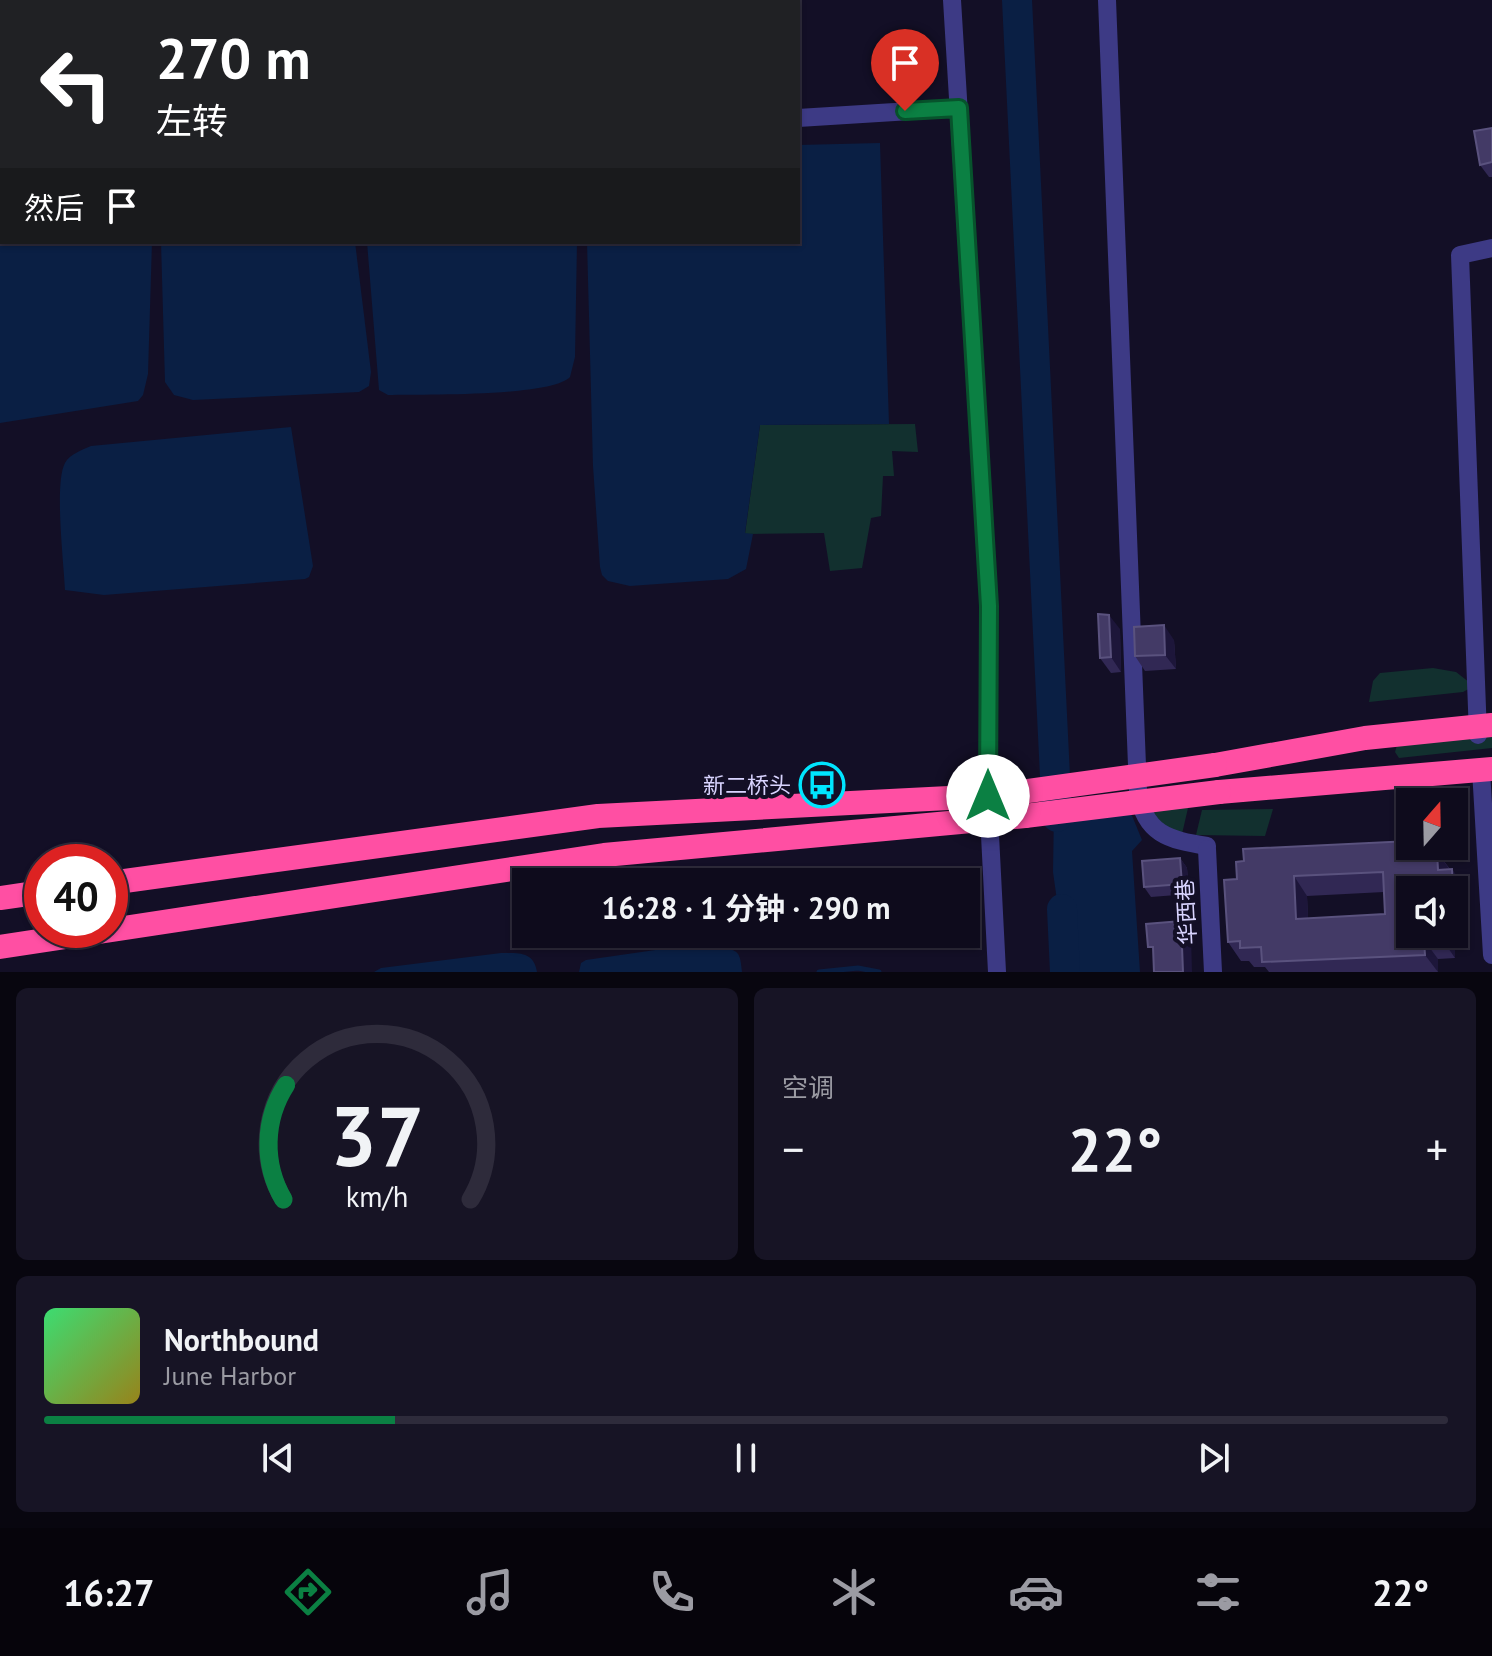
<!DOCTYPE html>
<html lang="zh">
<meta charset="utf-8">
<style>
:root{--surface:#0e0b1c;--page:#171425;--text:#f1f3f6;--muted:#9b9ba3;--line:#2e2b3b;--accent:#0b8043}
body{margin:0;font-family:"PT Sans","Noto Sans SC",sans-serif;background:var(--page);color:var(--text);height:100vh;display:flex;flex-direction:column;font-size:30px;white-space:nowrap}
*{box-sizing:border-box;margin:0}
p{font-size:26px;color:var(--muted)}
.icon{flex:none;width:44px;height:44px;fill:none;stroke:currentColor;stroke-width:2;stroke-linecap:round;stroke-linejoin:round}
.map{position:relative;height:972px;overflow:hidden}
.side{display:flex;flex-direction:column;gap:16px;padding:16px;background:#08060f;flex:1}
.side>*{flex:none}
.hud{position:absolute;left:0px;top:0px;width:800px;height:244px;box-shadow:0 2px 6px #0004,0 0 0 2px var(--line);background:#202124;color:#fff;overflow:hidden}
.needle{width:52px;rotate:20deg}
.fabs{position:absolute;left:1396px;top:788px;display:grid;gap:16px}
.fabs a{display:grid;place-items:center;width:72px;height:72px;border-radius:0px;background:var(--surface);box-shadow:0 2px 6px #0004,0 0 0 2px var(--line);font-size:40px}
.speed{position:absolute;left:24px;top:844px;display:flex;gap:16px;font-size:40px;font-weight:700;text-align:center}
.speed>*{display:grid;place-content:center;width:104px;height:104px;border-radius:50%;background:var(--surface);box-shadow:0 2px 6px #0004,0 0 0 2px var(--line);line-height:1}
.speed .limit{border:12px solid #d22;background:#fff;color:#111}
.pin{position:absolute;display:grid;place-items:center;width:68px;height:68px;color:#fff;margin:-82px -34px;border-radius:50% 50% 50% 0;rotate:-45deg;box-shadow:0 0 8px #0007}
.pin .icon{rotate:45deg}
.me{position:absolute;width:88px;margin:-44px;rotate:0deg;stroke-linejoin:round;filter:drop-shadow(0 0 6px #0008)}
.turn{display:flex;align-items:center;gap:28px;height:168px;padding:0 24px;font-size:36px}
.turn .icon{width:104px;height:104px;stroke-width:2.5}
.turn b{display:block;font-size:56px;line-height:68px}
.then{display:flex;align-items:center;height:76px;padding:0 24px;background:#0003;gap:16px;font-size:30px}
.big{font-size:60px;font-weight:700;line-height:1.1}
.side .card{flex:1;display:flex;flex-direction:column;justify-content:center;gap:12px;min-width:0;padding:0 28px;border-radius:12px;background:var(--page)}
.side .dial{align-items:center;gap:0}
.dial svg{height:208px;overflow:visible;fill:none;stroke:var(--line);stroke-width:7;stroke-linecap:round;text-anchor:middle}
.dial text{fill:var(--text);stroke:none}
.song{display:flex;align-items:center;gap:24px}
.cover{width:96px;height:96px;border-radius:12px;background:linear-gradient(135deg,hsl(140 70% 55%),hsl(50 70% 35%))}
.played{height:8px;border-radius:4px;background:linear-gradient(90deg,var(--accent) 25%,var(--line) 25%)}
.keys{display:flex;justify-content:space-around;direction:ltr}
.heat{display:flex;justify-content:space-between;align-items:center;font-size:44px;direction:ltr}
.side .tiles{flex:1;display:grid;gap:16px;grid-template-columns:1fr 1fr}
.card:last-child{grid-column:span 2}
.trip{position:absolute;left:512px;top:868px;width:468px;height:80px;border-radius:0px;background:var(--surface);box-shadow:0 2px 6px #0004,0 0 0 2px var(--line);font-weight:700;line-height:80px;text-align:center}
.tab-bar{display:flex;height:128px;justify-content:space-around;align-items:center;background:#06040b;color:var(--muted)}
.tab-bar .icon{width:56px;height:56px}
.tab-bar .on{color:var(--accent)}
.tab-bar b{font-size:36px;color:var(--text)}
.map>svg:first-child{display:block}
.green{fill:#12302f}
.water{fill:#0a1f44}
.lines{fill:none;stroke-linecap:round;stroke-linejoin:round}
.stream{stroke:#0a1f44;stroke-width:5}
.river{stroke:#0a1f44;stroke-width:30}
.minor{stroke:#3d3a85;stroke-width:18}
.highway{stroke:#ff4fa3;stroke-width:24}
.highway-bridge{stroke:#ff4fa3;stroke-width:24}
.wall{fill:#312854;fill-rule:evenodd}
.shaded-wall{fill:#1d163a}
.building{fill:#433a66;stroke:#5a527e;stroke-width:2;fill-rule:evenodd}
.route-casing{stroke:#07532c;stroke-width:20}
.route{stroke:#0b8043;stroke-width:14}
.labels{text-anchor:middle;stroke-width:8;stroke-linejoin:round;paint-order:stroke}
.poi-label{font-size:22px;fill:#d9d4ff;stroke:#130f26;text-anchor:end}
.street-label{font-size:22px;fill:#d9d4ff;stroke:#130f26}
</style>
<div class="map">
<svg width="1492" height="972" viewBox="0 0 1492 972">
<rect width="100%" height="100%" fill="#130f26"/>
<!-- green -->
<g class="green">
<path d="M915,424L918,452L892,451L894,476H883L881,516L871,518L862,568L830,571L824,533L745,534L760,425Z"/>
<path d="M1433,668L1456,672L1474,686L1463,692L1369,702L1373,681L1380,673Z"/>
<path d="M1492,735V748L1399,758L1395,752L1397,745Z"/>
<path d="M1188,808L1182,834L1161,827L1148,809Z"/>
<path d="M1273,809L1265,836L1196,835L1202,810Z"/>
</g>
<!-- water -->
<g class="water">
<path d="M0,0H175V2H2L0,35Z"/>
<path d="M880,143L889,424L760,425L745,533L753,534L746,569L728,579L630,586L608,581L602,575L600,567L593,466L587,242H798V145Z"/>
<path d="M0,207H2V242H152L148,374L143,395L138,401L0,423Z"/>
<path d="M161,242H355L371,372L369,386L359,392L193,400L174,395L165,382Z"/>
<path d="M367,242H577L575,357L570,377C551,397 421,394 388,395L379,390Z"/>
<path d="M291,427L313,566L309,577L305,579L104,595L65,590C64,564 54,483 65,463C70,454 82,450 91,446Z"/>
<path d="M1126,801L1142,840L1132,851L1140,972H1067L1053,872L1054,810Z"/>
<path d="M719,946C739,951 740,951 742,972H579L581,963L586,960L676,947Z"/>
<path d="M501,953C518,953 534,951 537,972H374L381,968Z"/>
</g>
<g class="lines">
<!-- stream -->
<g class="stream">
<path d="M197,0L198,2"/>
<path d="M0,191H2"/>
<path d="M819,972L858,968L879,972"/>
</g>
<!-- river -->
<g class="river">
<path d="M1017,0L1057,817"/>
<path d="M1062,909L1065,972"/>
</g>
<!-- minor -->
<g class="minor">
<path d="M952,0L989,606L988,796L997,972"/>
<path d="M1107,0L1138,791C1144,834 1169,840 1207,846"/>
<path d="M798,118L959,108"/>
<path d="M1478,735L1460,255L1492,248"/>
<path d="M1481,770L1492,955"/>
<path d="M1207,849L1213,972"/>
</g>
<!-- highway -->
<g class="highway">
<path d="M1215,765L1365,738L1492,725"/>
<path d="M1219,792L1492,769"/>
<path d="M110,883L598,816L988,796L1021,792"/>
<path d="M0,898L42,892"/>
<path d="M0,947L604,855L1025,816"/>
</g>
<!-- highway-bridge -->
<g class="highway-bridge">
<path d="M1021,792L1215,765"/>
<path d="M1025,816L1219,792"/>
</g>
</g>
<!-- wall -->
<g class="wall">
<path d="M1492,128V177H1489L1480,165Z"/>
<path d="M1120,629L1121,672L1111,673L1100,658Z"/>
<path d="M1174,640L1176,669L1145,671L1135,656Z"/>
<path d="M1410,846H1432L1465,888L1468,947L1455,948V958L1438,959V972H1269L1265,967H1254L1249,961H1241L1228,942L1237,879ZM1454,890V934H1410ZM1384,892L1385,914L1308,918L1307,896Z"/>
<path d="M1180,858L1187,868L1189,894L1151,897L1144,887Z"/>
</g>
<!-- shaded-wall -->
<g class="shaded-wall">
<path d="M1109,615L1120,629L1121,672L1111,657Z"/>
<path d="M1164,625L1174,640L1176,669L1165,655Z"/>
<path d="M1429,846H1432L1451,871L1438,870L1429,852Z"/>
<path d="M1180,858L1187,868L1189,894L1182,884Z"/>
<path d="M1452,869L1465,888L1468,947L1455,928L1454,890H1453Z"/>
<path d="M1294,876L1307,896L1309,938L1296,919Z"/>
<path d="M1181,921L1191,935L1192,972H1183Z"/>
<path d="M1442,934H1445L1455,948V958L1442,939Z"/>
<path d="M1424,940L1438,959V972L1425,955Z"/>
</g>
<!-- building -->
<g class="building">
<path d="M1492,128V162L1480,165L1474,131Z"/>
<path d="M1098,614L1109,615L1111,657L1100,658Z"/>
<path d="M1164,625L1165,655L1135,656L1134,627Z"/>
<path d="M1410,841V846H1429V852H1437L1438,870L1452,869L1453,890H1410V934H1442V939L1424,940L1425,955L1262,962L1261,947L1240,948V941L1228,942L1224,880L1237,879L1236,862L1244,861L1243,849ZM1383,872L1385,914L1296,919L1294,876Z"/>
<path d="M1180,858L1182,884L1144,887L1142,861Z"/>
<path d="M1181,921L1183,972H1154L1153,947H1148L1146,924Z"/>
</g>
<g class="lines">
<!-- route casing -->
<g class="route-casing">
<path id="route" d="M905,111L959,108L989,606L988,796"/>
</g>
<!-- route -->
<use href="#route" class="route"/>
</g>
<!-- icons -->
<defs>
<g id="bus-ring" transform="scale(2.3)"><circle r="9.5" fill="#130f26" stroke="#00e5ff" stroke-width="1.5"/><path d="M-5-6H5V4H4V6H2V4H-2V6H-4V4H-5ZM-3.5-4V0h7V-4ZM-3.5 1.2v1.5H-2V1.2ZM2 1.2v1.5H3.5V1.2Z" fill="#00e5ff"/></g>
</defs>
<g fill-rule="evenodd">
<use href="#bus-ring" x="822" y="785"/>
</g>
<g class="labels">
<!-- poi labels -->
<g class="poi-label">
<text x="791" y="793">新二桥头</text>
</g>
<!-- street labels -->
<g class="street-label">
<text transform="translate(1186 912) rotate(-93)" y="8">华西巷</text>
</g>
</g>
</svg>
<div class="fabs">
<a><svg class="needle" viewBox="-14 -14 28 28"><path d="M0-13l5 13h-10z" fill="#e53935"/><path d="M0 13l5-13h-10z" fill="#9b9ba3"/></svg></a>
<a><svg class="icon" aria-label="sound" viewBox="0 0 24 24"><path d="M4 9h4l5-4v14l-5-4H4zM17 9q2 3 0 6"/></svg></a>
</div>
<div class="speed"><div class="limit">40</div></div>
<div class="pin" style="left:905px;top:111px;background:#d93025"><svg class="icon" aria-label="arrive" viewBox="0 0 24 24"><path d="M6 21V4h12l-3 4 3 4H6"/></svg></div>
<svg class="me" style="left:988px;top:796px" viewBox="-20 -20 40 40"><circle r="19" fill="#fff"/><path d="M0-13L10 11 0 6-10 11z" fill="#0b8043"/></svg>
<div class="trip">16:28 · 1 分钟 · 290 m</div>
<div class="hud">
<div class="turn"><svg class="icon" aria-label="left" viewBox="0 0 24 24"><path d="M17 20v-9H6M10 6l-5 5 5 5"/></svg><div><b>270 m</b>左转</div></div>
<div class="then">然后<svg class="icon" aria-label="arrive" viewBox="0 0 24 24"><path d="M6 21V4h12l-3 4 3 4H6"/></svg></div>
</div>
</div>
<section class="side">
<div class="tiles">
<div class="card dial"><svg viewBox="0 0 100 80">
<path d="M14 69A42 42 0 1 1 86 69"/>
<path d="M14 69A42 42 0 0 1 15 25" stroke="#0b8043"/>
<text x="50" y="56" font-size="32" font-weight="700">37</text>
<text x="50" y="72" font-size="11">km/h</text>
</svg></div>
<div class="card"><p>空调</p>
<div class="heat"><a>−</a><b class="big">22°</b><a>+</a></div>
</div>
<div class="card">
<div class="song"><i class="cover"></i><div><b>Northbound</b><p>June Harbor</p></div></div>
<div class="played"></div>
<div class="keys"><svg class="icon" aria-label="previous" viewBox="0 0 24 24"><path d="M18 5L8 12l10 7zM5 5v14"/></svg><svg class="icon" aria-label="pause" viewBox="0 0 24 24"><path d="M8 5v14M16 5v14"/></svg><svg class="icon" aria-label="next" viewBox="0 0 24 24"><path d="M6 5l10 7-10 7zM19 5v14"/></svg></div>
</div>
</div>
</section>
<nav class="tab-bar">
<b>16:27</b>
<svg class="icon on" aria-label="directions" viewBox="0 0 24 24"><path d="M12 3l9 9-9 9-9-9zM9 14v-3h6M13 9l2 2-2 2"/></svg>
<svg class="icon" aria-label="music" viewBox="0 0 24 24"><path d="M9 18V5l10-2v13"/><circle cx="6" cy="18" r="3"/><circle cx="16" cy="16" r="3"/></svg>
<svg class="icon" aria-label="phone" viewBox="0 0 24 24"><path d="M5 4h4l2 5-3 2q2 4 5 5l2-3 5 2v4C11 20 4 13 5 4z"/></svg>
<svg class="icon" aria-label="climate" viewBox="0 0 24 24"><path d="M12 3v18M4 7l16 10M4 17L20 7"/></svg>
<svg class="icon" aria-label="car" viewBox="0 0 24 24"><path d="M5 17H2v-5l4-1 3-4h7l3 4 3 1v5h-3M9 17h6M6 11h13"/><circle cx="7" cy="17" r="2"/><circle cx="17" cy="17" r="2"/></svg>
<svg class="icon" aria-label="filters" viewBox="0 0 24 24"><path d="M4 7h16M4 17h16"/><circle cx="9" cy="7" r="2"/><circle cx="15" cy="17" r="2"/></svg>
<b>22°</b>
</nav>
